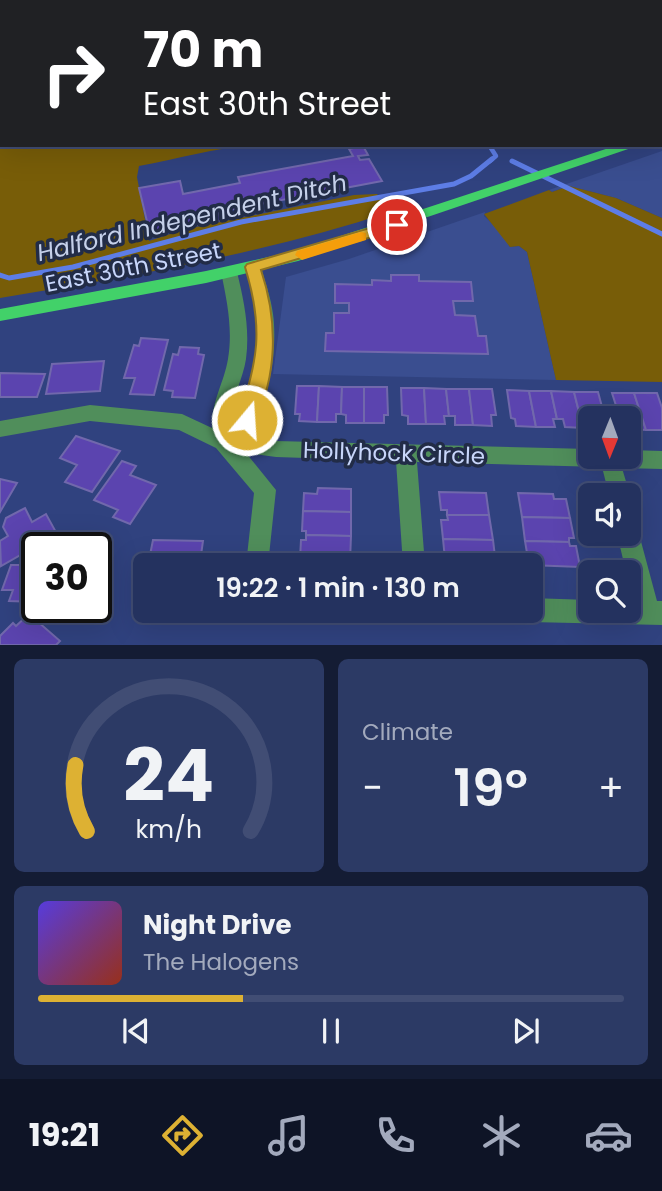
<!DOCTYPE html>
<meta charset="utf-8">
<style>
:root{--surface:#24325f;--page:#2c3a65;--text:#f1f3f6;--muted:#a3aabd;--line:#414d74;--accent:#ddb133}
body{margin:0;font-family:Poppins,sans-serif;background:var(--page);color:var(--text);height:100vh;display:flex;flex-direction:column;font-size:26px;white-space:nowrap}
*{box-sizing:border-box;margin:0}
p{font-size:23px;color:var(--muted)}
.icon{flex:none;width:38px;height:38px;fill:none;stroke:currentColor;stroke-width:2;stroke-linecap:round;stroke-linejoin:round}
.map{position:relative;height:645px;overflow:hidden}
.panel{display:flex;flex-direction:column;gap:14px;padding:14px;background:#141c34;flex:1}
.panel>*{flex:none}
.top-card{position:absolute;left:0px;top:0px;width:663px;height:147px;box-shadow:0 7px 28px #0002,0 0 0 2px var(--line);background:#202124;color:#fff;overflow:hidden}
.needle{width:46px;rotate:181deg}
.tools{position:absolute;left:578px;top:406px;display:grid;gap:14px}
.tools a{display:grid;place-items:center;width:63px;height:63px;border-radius:10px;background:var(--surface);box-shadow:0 7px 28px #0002,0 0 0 2px var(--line);font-size:35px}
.speed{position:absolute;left:21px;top:532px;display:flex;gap:14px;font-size:35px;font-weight:700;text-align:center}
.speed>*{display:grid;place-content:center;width:91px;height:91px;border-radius:50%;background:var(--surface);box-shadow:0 7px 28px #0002,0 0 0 2px var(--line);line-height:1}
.speed .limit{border:4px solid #111;border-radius:10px;background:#fff;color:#111}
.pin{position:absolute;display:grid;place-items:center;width:60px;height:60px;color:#fff;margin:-30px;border:4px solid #fff;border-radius:50%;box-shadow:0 2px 7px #0007}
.me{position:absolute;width:77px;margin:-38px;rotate:18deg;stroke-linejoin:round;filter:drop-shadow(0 0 5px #0008)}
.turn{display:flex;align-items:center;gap:24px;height:147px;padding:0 28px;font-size:32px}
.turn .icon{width:91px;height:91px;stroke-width:2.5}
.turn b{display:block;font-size:49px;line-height:60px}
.big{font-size:52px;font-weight:600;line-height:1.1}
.panel .card{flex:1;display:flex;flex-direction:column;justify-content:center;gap:10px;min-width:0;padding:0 24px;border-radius:10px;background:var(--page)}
.panel .dial{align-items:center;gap:0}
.dial svg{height:182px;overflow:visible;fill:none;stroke:var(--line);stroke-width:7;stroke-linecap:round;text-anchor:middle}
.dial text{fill:var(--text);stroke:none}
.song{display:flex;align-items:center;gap:21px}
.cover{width:84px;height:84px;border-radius:10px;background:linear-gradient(135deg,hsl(250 70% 55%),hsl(10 70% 35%))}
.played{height:7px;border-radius:4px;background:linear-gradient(90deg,var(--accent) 35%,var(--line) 35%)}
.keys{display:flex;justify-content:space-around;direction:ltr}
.heat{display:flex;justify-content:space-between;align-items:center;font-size:38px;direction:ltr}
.panel .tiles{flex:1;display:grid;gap:14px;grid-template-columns:1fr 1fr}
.card:last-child{grid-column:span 2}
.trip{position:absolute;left:133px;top:553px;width:410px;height:70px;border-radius:10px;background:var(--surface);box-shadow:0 7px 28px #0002,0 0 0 2px var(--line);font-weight:600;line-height:70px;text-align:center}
.dock{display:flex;height:112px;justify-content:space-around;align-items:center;background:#0e1426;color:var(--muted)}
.dock .icon{width:49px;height:49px}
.dock .selected{color:var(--accent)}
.dock b{font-size:32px;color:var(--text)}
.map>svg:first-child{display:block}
.built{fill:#3a4e90}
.green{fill:#785d08}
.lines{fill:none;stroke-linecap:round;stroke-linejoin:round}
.stream-far1{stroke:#5d7de6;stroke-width:4.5}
.stream{stroke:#5d7de6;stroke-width:5}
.building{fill:#5b44af;stroke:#7168ac;stroke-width:2}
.minor{fill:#508e5b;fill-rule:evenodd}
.major{fill:#42d169;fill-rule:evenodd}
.route{fill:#ddb133;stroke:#907321;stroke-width:2}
.slow{fill:#f59e0b}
.labels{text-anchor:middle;stroke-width:7;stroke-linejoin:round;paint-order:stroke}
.street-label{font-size:23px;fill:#c8d6fa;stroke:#222c47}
.water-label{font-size:24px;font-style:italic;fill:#c5d0ea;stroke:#222c47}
</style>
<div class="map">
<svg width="662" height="645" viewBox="0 0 662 645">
<rect width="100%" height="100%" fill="#30427f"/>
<!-- built -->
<g class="built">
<path d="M662,151V218L616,198L569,186L552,192L549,190Z"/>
<path d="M485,212L484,216L499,230L510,247L519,246L527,252L556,380L273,374L286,277L349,259Z"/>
</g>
<!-- green -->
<g class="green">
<path d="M0,0L146,2H2V145H254C215,148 177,159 139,166L137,177L149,241L186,229L354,195L377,194L390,212C262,254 132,276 0,298Z"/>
<path d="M320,0H662V121V2Z"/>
<path d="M569,186L616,198L662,218V382L556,380L527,252L519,246L510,247L484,214L549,190L552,192Z"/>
</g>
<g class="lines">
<!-- stream-far1 -->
<path class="stream-far1" d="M489,145L496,156L490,161"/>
<!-- stream -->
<g class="stream">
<path d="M512,161L662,234"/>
<path d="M0,275L9,278L73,267L241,222L454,184L471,176L492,159"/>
</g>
</g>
<!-- building -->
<g class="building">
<path d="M363,146L368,155L358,156L360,160L369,159L382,181L218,212L221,220L150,234L139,188L180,181L183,194L240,183L238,177L353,156L349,149Z"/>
<path d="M391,275H419V281L471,282L473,301H453L455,315L475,316L478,336H486L488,354L325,351L326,333H334V313H349V303H335V284L372,285V280L391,281Z"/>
<path d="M141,338L168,340L154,395L130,394L135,378H124L134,345L139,346Z"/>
<path d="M180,347L199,348L198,354L204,355L195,398L172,397L173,391L164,390L173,354L178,355Z"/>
<path d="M104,361L100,391L46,394L52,364Z"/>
<path d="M0,373L45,374L37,397H0Z"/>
<path d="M297,386H319L317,422L299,421L300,414H295Z"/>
<path d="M319,386L342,387L341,414H336V422H317Z"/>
<path d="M342,387H364V423H346V415L341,414Z"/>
<path d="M364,387H387L388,415H384V423H364Z"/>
<path d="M401,388H424L426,424H408V416L402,415Z"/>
<path d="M424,388L446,389L449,416H444L445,424H426Z"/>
<path d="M446,389H469L473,425H455V416H449Z"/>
<path d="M469,389H492L496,415H491L492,426L473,425Z"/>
<path d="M507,390L529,391L536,427L516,426L515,419L511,418Z"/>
<path d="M529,391H551L557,419H553L555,427H536Z"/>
<path d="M551,391L574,392L583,428L565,427L563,419H557Z"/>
<path d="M574,392H598L605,418H590V428H583Z"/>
<path d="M612,393H634L646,430L628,429V418H620Z"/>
<path d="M634,393H657L662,408V430H646Z"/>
<path d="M76,436L120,451L92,492L65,482L77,465L60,458Z"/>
<path d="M122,461L136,466L130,475L156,485L130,524L113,517L118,510L94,500Z"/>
<path d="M0,479L17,483L0,512Z"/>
<path d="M318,488L351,489V512L303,511L304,493L317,494Z"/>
<path d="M439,492L486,493L489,515H447V510H441Z"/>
<path d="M518,493L553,494L554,499H566L570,518L522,517Z"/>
<path d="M25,508L32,522L46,514L57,534L1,566L0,541L8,536L3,527L6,518Z"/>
<path d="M303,511L351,512V536L306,535V531H302Z"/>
<path d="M447,515H489L493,540L443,539L441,520H448Z"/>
<path d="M522,517L570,518L574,538H569V542L525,541Z"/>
<path d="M306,535L351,536L350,561L300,559L301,540H306Z"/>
<path d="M443,539L493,540L496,565L459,564L458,559H445Z"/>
<path d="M153,540L203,541L200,562H195L194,565H148Z"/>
<path d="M525,541L569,542L570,546H576L580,567L529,565Z"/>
<path d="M11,565H37V602L9,601L13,590H2Z"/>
<path d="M143,591H145V611H191V616L175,615L174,621L137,620Z"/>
<path d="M29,614L60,641L56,645H0V636L13,623L16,626Z"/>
</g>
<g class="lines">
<!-- minor -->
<g class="minor">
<rect x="307" y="0" width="10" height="2"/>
<path d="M253,261L261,267C265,282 271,298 273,314C278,349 269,412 243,436L276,441L590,449V457H628V450L662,451V469L622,468L630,495L628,498V495H609L602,467L417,462L425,565H403L396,461L276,457L246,453L276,490L268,565H246L254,493L216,448L179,430L90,421L0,437V421L90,405L182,414L212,428C211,402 224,383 228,359C233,329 227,301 221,272L229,266L237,272C244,301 250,329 246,359C243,380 230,400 232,422C253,403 258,344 256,316C255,300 249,283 245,267Z"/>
<path d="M628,524L636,527L639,534L657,601H662V625L530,622L522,618L519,611H530V598L590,600V611H628V601H633L617,534H628Z"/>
</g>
<!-- major -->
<path class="major" d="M618,145H640L298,261L206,283L0,321V309L206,271L295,251Z"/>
</g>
<!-- route -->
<path class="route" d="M397,220L404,225L402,228L261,270C278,321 278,376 253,425L247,427L240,425L238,420C258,361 264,328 245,267L247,264Z"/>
<!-- slow -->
<path class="slow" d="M361,232L366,233V240L302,260L295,255L297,251Z"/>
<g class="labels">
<!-- street labels -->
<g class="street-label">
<text transform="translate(133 267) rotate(-11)" y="8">East 30th Street</text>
<text transform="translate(394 453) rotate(2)" y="8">Hollyhock Circle</text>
</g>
<!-- water labels -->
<g class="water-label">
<text transform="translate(192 218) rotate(-13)" y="8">Halford Independent Ditch</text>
</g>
</g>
</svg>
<div class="tools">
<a><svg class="needle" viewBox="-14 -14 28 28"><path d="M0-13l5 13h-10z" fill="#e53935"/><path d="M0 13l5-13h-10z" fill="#a3aabd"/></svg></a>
<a><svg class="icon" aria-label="sound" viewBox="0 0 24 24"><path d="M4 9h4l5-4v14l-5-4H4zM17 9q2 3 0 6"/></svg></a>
<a><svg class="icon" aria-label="search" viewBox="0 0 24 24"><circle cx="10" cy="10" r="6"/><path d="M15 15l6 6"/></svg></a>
</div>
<div class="speed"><div class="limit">30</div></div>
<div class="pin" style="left:397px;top:225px;background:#d93025"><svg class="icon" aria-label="arrive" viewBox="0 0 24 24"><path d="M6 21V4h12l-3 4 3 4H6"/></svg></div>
<svg class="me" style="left:247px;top:420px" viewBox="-20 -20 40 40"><circle r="17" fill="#ddb133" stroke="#fff" stroke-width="3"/><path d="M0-11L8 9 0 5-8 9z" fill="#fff"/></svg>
<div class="trip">19:22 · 1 min · 130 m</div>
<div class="top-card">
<div class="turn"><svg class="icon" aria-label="right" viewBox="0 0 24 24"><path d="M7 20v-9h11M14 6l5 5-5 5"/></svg><div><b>70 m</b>East 30th Street</div></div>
</div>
</div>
<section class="panel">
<div class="tiles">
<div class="card dial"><svg viewBox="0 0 100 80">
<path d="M14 69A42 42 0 1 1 86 69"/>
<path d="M14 69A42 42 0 0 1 9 40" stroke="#ddb133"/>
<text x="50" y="56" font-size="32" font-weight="700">24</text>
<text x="50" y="72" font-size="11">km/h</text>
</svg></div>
<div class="card"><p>Climate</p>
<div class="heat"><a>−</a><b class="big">19°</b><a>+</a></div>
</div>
<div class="card">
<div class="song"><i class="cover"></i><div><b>Night Drive</b><p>The Halogens</p></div></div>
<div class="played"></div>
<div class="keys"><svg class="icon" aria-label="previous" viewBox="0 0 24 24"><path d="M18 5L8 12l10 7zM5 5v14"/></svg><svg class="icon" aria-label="pause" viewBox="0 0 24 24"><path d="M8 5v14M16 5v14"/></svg><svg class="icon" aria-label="next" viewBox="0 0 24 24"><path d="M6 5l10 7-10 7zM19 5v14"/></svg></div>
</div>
</div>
</section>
<nav class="dock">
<b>19:21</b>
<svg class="icon selected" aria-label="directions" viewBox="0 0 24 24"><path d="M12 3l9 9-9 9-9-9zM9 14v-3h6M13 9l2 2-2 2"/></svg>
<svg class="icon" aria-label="music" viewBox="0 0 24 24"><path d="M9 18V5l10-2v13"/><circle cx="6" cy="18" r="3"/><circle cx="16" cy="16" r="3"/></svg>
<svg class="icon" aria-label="phone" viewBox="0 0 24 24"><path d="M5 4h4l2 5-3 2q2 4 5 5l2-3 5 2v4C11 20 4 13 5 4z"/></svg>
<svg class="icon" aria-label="climate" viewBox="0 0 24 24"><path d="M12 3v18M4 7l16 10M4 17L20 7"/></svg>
<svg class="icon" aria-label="car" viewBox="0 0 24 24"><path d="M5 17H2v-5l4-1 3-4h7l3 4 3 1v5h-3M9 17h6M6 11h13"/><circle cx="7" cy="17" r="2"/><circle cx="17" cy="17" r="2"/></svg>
</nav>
